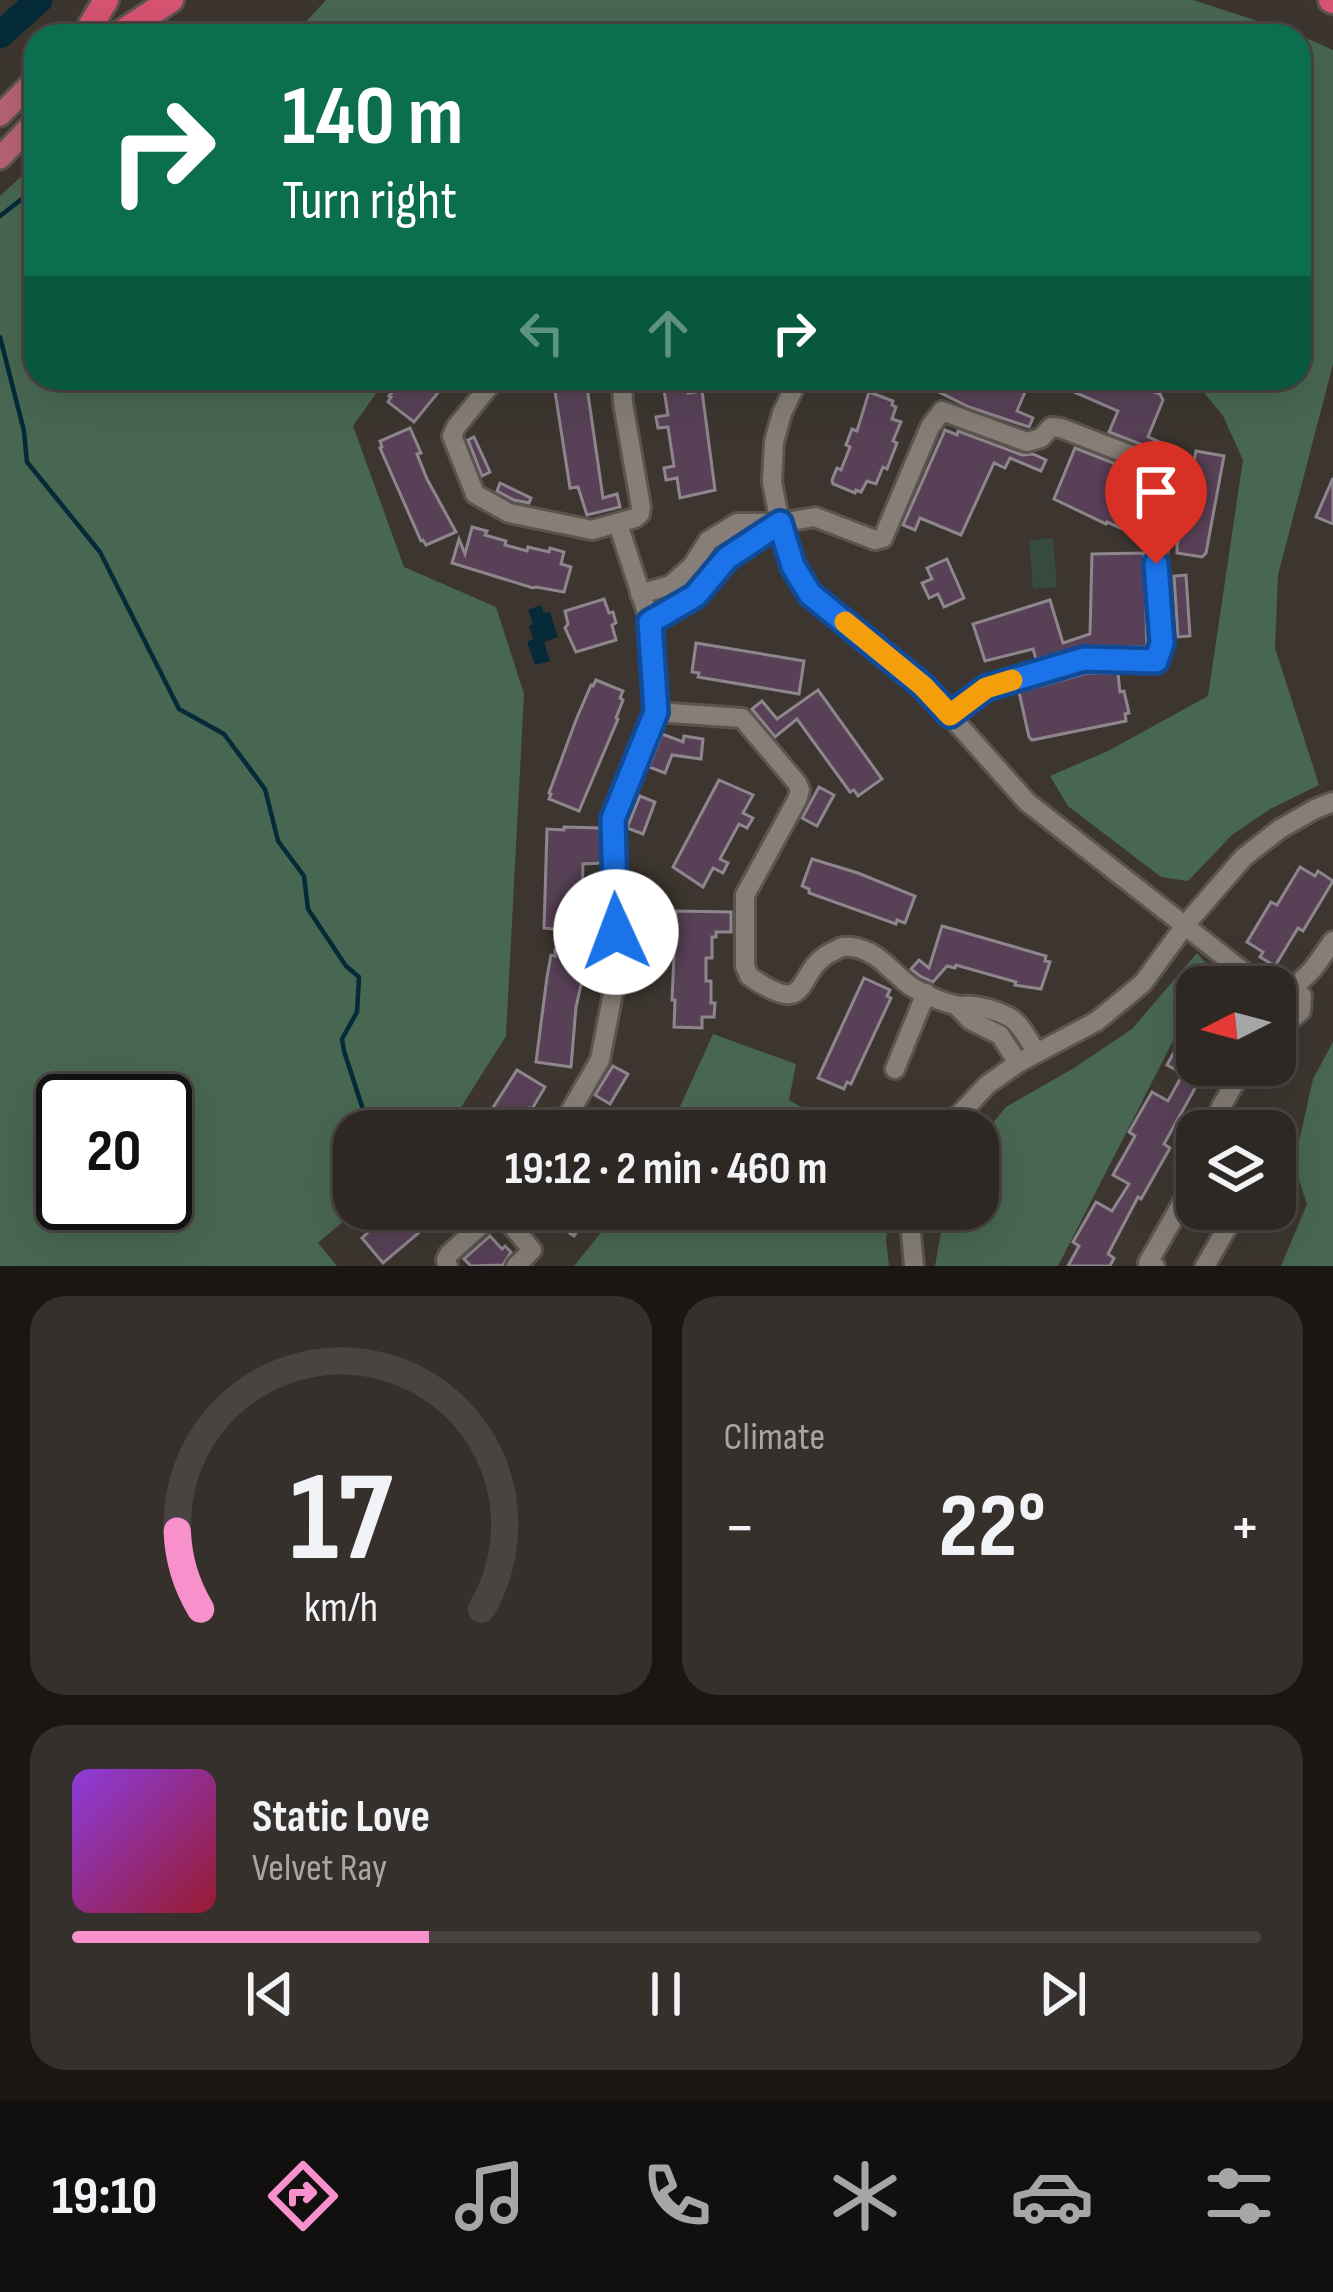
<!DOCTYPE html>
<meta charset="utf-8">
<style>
:root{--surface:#2e2824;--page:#36302c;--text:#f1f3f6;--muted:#a7a6a6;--line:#494441;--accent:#f890cb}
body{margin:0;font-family:"Sofia Sans Condensed",sans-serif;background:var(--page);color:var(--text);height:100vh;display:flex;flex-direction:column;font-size:45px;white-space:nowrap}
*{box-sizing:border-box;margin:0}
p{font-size:39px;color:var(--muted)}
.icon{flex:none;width:66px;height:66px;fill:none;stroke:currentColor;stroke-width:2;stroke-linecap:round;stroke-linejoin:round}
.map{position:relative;height:1266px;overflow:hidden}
.drawer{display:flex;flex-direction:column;gap:30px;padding:30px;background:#191614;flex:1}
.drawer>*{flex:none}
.guide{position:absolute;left:24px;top:24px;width:1287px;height:366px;border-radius:36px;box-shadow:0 12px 48px #0002,0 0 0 3px var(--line);background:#0b6e4f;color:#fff;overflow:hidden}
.needle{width:78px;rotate:264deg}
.fabs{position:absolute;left:1176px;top:966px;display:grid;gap:24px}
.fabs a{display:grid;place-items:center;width:120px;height:120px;border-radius:24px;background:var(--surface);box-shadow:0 12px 48px #0002,0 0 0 3px var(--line);font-size:60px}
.speed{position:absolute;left:36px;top:1074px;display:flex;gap:24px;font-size:60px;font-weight:700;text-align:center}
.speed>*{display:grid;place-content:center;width:156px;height:156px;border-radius:50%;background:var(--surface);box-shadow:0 12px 48px #0002,0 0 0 3px var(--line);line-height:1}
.speed .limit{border:6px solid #111;border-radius:18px;background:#fff;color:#111}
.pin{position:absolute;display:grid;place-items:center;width:102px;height:102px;color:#fff;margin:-123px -51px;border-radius:50% 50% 50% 0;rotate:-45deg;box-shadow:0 0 12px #0007}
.pin .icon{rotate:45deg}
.me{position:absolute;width:132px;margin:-66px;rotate:358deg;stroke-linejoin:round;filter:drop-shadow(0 0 9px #0008)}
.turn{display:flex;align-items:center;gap:42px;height:252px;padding:0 60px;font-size:54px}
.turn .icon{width:156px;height:156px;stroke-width:2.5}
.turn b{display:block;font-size:84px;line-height:102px}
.lanes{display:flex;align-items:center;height:114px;padding:0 60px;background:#0003;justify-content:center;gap:60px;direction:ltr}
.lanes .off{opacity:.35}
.big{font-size:90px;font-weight:700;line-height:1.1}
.drawer .tile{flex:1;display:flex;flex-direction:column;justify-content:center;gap:18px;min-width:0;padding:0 42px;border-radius:36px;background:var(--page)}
.drawer .dial{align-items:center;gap:0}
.dial svg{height:312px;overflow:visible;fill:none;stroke:var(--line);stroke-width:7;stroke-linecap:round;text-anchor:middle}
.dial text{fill:var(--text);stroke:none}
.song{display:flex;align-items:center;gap:36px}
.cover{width:144px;height:144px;border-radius:18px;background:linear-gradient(135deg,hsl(270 70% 55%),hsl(350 70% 35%))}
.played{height:12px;border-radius:6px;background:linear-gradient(90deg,var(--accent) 30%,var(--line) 30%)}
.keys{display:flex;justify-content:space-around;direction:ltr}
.heat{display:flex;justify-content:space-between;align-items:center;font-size:66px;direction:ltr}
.drawer .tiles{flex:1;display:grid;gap:30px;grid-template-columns:1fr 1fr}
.tile:last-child{grid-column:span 2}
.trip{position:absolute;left:333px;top:1110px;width:666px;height:120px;border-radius:36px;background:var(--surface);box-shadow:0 12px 48px #0002,0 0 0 3px var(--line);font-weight:700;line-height:120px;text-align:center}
.tab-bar{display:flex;height:192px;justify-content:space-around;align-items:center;background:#12100e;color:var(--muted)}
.tab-bar .icon{width:84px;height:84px}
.tab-bar .selected{color:var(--accent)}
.tab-bar b{font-size:54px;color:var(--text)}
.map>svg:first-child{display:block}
.green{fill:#364a3d}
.forest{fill:#486752;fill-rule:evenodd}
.water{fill:#052a38}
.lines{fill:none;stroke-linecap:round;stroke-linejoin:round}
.stream{stroke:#052a38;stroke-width:4.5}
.river{stroke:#052a38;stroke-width:27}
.building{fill:#584157;stroke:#8e868d;stroke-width:3}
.minor-casing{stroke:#5b544f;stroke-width:24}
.major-casing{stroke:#5b544f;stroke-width:27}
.highway-casing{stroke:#5b544f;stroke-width:30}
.minor{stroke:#867e77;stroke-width:18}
.major{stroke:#b76474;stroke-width:21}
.highway{stroke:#d75372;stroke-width:24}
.route-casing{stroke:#114b97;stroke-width:30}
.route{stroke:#1a73e8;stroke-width:21}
.slow{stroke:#f59e0b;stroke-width:21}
</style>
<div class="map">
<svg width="1333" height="1266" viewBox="0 0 1333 1266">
<rect width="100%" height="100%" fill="#3d3630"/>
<!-- green -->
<path class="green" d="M1053,538L1057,587L1033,589L1029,540Z"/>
<!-- forest -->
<g class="forest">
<path d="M326,0H1193L1297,34L1333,50V364L1278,575L1275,648L1319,785L1270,809L1232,835L1188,881L1161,877L1068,806L1050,776L1108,751L1208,696L1243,460L1223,416L1192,378H1299V36H775L747,26L713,36H306L304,24Z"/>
<path d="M36,163V378H387L353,426L404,567L496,607L524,694L506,1036L446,1131H354V1209H358L318,1243L337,1266H0V196ZM63,1101H165V1203H63Z"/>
<path d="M1197,953L1210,968L1200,987H1197V994L1058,1266H935L945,1209H978V1141L1006,1107L1074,1068L1132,1029Z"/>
<path d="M713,1034L796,1064L789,1100L843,1131H669Z"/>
<path d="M1333,1042V1266H1281L1307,1204L1297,1174L1296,1155L1313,1079Z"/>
<path d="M620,1209H891L886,1239L889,1266H574Z"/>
</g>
<!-- water -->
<path class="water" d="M541,605L544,613L550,612L558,637L544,642L550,661L535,665L527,642L533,639L529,626L533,624L528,610Z"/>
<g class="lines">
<!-- stream -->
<g class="stream">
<path d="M0,216L36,188"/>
<path d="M0,337L24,431L27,462L100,552L179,709L224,734L265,789L278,841L304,876L308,909L346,966L359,977L357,1012L342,1039L344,1051L370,1131"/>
</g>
<!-- river -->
<path class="river" d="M0,35L39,0"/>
</g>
<!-- building -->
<g class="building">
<path d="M403,378H450L414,422L388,402L391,397L389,396Z"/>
<path d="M662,378H684L688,393L702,391L715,490L680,498L677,478L666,480L664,468L674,466L668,427L658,428L656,417L668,415Z"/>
<path d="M944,378H1031L1017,411L1033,418L1029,427L969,407L939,392Z"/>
<path d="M1042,378H1118L1160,394L1163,400L1148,437L1176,449L1171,460L1156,450L1109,432L1118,411Z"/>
<path d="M586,380L603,498L617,494L620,507L587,515L578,487L570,488L554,385Z"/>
<path d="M869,392L893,401L892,405L896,407L892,419L901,422L893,441L897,443L887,469L883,467L876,484L867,481L861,492L856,490L855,493L833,484L832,480L837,468L841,470L850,447L846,445L852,429L857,431Z"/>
<path d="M410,428L421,453L417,454L427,479L456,532L426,545L423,540L421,541L380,448L382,447L380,441Z"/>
<path d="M945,430L957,435L958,431L1022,455L1033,454L1046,460L1041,471L1010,458L1005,468L994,463L961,535L920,518L915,530L903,525Z"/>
<path d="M474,437L490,472L482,476L468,440Z"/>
<path d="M1075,448L1144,475L1149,479L1141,498L1153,500L1146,539L1107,522L1106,524L1054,499Z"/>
<path d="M1196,451L1224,456L1206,553L1202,557L1177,553V546Z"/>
<path d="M1333,478V524L1316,517Z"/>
<path d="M500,483L531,498L529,503L514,500L497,491Z"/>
<path d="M472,527L487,531L485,535L506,541L505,545L527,551L528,547L549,552L550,548L564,552L561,564L571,567L564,592L536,587L533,588L452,563L459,539L465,554Z"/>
<path d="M1144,553L1147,647L1085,646L1036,659L1033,649L985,661L973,624L1050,600L1063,643L1090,634L1092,554Z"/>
<path d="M947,559L964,598L944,607L938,594L929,598L922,583L932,579L927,568Z"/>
<path d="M1186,575L1190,636L1178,637L1174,576Z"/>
<path d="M604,599L609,613L613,612L616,623L612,625L616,640L576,652L565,628L568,624L565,611Z"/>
<path d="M696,643L804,661L799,694L698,677L699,673L692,672Z"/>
<path d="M1087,673H1118L1120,692L1124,691L1129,713L1125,714L1126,721L1032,740L1029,737L1019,692Z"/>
<path d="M596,680L623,691L620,698L623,700L616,718L618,719L579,811L549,799L551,794L549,793L576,720L591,685L593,686Z"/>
<path d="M818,690L882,779L858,796L854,790L850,792L797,719L775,737L752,709L762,701L777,719Z"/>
<path d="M662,734L683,742L684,736L703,739L701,759L672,755L665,773L649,767Z"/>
<path d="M719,780L753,795L743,813L753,818L747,828L739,824L720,859L728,863L723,873L713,868L703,887L673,867Z"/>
<path d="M819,787L834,795L817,826L802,818Z"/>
<path d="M640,796L655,802L643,834L627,828Z"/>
<path d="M564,827L600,828L601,863L583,864L582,900H592V911H581L580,932L544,928L547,829L564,830Z"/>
<path d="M812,859L858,873L915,896L905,923L897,920L896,924L809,893V889L802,886Z"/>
<path d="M1300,867L1315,876L1318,871L1333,881L1303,931L1298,928L1275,966L1260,957L1263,952L1247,942L1271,902L1277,905Z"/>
<path d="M676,911L731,912V932H716V937H712V958H706V981H711V1003H715L714,1017H702V1028L674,1027L675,1000H672Z"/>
<path d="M942,926L1046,956L1045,961L1050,962L1041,989L1015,985L1016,982L956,965L955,968L947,966L933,982L920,976L911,969L919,960L929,968Z"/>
<path d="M555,950L584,954L583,962L586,963L576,1007L571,1067L536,1062L547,977L551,955L555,956Z"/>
<path d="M864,978L890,990L887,996L891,998L851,1084L847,1082L844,1089L818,1078Z"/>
<path d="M1197,997V1065H1208L1164,1144L1170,1148L1141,1199L1138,1197L1108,1254L1114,1258L1110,1266H1068L1079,1246L1073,1242L1096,1202L1112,1211L1129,1184L1113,1175L1135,1136L1129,1132L1152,1092L1168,1101L1180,1079L1183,1074L1167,1065L1189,1025L1183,1022Z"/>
<path d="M613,1066L628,1074L610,1104L595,1095Z"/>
<path d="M517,1070L545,1087L532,1109L529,1108L515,1131H478Z"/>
<path d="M393,1209H447L383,1263L362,1238Z"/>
<path d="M556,1209H592L574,1236L549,1219Z"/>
<path d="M490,1236L502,1249L505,1246L511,1252L503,1265L471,1266L464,1259Z"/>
</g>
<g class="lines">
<!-- minor casing -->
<g class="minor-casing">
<g id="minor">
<path d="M496,378L456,427L452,436L475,494L509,513L592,530L635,518L640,514L641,507L623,403L622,378"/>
<path d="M799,378L782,413L774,442L772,482L780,523L793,566L810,594L923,685L1027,802L1263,987"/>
<path d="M640,594L671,585L692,566L708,541L737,523H780L815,517L875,540L883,538L930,427L942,411L1027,442L1041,438L1051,427L1061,428L1151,463L1170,480L1156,564L1162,643L1157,661L1085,659L986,688L949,715"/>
<path d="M650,622L695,596L727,558L778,524"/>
<path d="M656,712L742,718L797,783L800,790L797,800L745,895V966L749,976C815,1022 792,969 834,951C842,947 842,946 851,947C879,950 891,973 912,987C923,994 942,1002 955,1005C965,1008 962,1004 973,1006C984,1007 999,1012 1009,1017C1021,1023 1029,1042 1037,1053"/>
<path d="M1295,987L1313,969L1333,941"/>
<path d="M957,1006L970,1020L1000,1035L1018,1063"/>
<path d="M1275,1020L1289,1021L1301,1011L1302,996L1295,987"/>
<path d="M895,1069L926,993"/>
<path d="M559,1131L600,1060L614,988L616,932L613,819L656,712L650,622L618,524"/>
<path d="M944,1131L987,1085L1018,1063L1097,1021L1143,983L1186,924L1244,857L1280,829L1315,809L1333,802"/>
<path d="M1213,1131L1221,1107L1245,1065"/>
<path d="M499,1210L532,1250L516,1266"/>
<path d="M448,1266L446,1260L449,1254L499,1209"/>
<path d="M914,1266L911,1233L915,1209"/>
<path d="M1155,1266L1148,1263L1197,1177"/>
<path d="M1205,1266L1238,1209"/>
</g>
</g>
<!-- major casing -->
<g class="major-casing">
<g id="major">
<path d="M0,115L36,79"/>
<path d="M0,158L36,120"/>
</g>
</g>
<!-- highway casing -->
<g class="highway-casing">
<g id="highway">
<path d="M1331,0L1333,1"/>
<path d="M91,25L106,0"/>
<path d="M116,36L171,0"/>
</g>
</g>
<!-- minor -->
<use href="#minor" class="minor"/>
<!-- major -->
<use href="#major" class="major"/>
<!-- highway -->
<use href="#highway" class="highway"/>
</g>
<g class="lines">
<!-- route casing -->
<g class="route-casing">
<path id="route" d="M616,932L613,819L656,712L650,622L695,596L727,558L780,523L793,566L810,594L923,686L950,715L986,688L1084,659L1156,661L1162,643L1156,564"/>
</g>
<!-- route -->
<use href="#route" class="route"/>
<!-- slow -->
<path class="slow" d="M845,622L923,686L950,715L986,688L1012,680"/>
</g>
</svg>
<div class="fabs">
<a><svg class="needle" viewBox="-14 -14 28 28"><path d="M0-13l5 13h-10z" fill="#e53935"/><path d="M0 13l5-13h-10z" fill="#a7a6a6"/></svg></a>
<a><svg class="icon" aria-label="layers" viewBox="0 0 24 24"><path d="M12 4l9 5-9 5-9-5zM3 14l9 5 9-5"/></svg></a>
</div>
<div class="speed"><div class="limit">20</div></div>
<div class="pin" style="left:1156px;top:564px;background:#d93025"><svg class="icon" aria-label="arrive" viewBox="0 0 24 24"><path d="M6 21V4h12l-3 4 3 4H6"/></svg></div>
<svg class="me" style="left:616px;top:932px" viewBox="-20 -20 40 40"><circle r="19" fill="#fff"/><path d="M0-13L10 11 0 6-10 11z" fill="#1a73e8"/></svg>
<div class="trip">19:12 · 2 min · 460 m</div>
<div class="guide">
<div class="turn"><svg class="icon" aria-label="right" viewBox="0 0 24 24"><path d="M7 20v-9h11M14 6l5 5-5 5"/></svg><div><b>140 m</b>Turn right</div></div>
<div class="lanes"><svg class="icon off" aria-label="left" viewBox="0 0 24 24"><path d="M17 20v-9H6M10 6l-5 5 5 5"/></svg><svg class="icon off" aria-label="ahead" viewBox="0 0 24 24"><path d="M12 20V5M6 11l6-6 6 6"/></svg><svg class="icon" aria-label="right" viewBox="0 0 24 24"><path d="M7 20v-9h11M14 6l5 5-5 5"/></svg></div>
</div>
</div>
<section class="drawer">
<div class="tiles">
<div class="tile dial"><svg viewBox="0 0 100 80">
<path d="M14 69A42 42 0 1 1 86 69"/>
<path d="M14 69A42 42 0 0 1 8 49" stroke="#f890cb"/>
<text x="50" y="56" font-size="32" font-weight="700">17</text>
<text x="50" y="72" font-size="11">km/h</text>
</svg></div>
<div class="tile"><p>Climate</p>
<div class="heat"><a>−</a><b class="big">22°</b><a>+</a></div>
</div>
<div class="tile">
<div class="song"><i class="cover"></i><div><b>Static Love</b><p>Velvet Ray</p></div></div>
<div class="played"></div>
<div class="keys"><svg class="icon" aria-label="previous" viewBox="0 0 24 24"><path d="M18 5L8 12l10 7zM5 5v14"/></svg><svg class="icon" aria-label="pause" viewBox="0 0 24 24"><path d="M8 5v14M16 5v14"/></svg><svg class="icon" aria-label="next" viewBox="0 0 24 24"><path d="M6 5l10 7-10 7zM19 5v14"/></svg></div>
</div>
</div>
</section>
<nav class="tab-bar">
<b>19:10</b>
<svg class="icon selected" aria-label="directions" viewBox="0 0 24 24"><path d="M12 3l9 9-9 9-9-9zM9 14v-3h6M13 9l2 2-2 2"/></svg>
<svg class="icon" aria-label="music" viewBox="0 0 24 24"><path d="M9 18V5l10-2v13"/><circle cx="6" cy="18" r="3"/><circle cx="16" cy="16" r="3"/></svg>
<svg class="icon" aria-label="phone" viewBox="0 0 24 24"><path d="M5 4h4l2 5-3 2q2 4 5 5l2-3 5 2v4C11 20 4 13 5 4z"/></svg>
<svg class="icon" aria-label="climate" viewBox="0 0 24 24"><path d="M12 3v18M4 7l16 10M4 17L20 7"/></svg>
<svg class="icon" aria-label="car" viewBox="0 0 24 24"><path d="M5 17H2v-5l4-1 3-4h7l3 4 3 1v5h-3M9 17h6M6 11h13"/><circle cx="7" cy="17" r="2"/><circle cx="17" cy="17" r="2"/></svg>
<svg class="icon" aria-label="filters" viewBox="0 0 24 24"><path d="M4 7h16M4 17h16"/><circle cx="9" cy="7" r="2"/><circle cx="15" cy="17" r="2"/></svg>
</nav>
